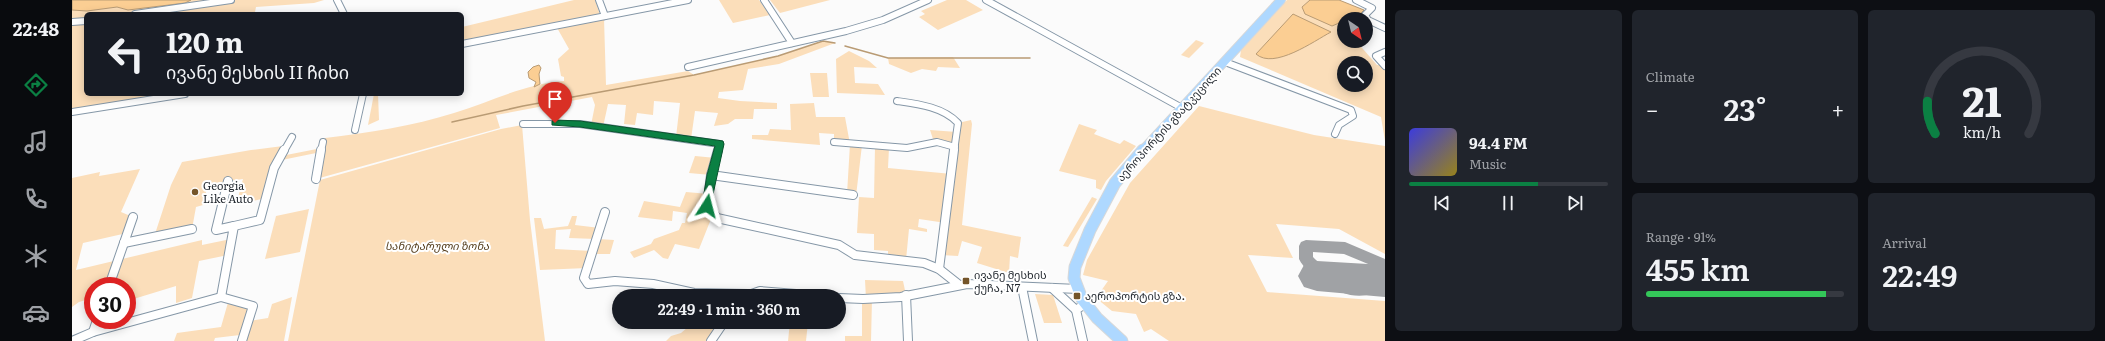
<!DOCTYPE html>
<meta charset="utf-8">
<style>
:root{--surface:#171b24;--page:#20242c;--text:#f1f3f6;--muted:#9ea1a6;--line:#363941;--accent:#0b8043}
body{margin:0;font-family:Literata,"Noto Sans Georgian",serif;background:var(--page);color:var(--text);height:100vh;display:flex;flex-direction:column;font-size:15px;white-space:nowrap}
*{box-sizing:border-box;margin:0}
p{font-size:13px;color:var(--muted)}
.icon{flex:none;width:22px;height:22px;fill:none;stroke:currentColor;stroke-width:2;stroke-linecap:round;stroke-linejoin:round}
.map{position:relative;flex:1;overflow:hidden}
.panel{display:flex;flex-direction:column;gap:10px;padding:10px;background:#0d0f14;width:720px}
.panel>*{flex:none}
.guide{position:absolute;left:12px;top:12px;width:380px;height:84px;border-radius:6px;box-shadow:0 2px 10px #0003;background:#171b24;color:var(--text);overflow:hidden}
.needle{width:26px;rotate:145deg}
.fabs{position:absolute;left:1265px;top:12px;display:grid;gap:8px}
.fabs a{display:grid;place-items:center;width:36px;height:36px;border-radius:50%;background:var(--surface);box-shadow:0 2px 10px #0003;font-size:20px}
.speed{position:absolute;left:12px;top:277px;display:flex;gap:8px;font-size:20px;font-weight:700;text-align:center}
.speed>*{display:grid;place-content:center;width:52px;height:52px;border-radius:50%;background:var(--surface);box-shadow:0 2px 10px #0003;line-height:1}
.speed .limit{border:6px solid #d22;background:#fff;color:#111}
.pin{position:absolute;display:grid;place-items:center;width:34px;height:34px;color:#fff;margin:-41px -17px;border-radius:50% 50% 50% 0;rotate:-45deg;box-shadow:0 0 4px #0007}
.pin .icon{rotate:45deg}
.me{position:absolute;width:44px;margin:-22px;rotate:9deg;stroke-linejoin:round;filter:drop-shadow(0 0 3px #0008)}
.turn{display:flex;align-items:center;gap:14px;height:84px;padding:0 16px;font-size:18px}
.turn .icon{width:52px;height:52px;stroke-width:2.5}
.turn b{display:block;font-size:28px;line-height:34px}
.big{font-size:30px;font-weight:600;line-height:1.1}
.panel .widget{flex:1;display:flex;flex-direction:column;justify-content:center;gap:6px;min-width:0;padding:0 14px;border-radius:6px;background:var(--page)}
.panel .dial{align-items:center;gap:0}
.dial svg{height:104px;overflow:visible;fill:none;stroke:var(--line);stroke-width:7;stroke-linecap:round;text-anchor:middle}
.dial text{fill:var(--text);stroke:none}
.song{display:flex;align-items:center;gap:12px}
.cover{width:48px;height:48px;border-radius:6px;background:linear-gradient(135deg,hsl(240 70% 55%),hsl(50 70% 35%))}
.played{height:4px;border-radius:2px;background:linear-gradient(90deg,var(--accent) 65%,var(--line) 65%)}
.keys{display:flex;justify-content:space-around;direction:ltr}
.heat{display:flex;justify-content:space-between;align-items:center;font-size:22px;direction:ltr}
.charge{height:6px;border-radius:3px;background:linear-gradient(90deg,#34c759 91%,var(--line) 0)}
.panel .tiles{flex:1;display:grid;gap:10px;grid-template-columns:repeat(3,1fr)}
.widget:first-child{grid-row:span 2}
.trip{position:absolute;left:540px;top:289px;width:234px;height:40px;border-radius:20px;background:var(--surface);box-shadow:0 2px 10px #0003;font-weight:600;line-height:40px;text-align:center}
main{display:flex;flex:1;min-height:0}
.tab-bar{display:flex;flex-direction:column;width:72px;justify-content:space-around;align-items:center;background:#090b0e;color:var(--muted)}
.tab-bar .icon{width:28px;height:28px}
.tab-bar .current{color:var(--accent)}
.tab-bar b{font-size:18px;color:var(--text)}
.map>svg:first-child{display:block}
.green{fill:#fbdeba;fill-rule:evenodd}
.water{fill:#fbce93;stroke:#b99b74}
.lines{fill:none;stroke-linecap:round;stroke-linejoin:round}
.stream{stroke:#b99b74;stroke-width:1.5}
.taxiway{fill:#a0a2a5;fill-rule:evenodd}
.runway{fill:#a0a2a5;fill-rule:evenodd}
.minor-far1-casing{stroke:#8597a7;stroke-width:8}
.minor-casing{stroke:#8597a7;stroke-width:10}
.highway-far1-casing{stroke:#d7d8d9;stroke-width:10}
.highway-casing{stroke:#d7d8d9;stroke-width:13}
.minor-far1{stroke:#fff;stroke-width:6}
.minor{stroke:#fff;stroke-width:8}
.highway-far1{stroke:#aed8ff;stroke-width:8}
.highway{stroke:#aed8ff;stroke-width:11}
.route{fill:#0b8043;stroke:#07532c}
.poi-dot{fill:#74552a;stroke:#fff;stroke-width:1.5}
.labels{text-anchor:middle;stroke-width:4;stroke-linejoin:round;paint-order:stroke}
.street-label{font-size:11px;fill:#1f252c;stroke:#fff}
.poi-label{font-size:11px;fill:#1f252c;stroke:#fff;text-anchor:start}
.park-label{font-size:11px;font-style:italic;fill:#574020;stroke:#fff}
</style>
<main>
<nav class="tab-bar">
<b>22:48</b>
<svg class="icon current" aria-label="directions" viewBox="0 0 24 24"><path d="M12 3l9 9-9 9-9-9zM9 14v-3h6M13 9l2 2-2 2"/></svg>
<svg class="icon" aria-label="music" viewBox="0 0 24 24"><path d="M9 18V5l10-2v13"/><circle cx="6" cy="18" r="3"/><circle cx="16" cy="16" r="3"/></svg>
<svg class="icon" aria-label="phone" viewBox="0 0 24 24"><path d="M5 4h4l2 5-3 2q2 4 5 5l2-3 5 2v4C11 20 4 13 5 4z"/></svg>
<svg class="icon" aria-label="climate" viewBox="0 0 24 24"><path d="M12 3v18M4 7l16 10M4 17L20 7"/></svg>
<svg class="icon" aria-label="car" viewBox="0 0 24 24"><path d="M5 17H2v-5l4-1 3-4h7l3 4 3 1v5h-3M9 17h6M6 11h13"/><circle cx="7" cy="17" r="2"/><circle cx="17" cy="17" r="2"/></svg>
</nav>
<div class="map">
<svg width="1313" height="341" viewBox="0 0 1313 341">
<rect width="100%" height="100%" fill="#fbfbfb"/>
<!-- green -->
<g class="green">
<path d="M119,0H146L45,14H14V18L0,19V10L15,11L45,7L56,10L113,3Z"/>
<path d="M159,0H252L242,3L184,7L183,12L181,14H63Z"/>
<path d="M502,0H523L528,15L390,42V27Z"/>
<path d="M647,0H687L698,15L661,23Z"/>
<path d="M698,0H758L708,13Z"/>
<path d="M875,0H894L911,10L866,30L847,17L853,14L849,11Z"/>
<path d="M1215,0H1238L1230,7L1260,26L1272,21V41H1284L1305,65H1313V141L1309,117L1168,57L1169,50ZM1272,63H1294V85H1272Z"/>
<path d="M532,18L534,85L616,71L622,75L706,56L751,41L763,43L707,64L676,69L671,90L647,92L646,98L668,101L705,103V109H682L681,119H663L656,124L642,126L646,113L623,111L619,139L604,137L608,103L582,101L581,115L565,113L563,125L552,124L554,105L536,104L531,127L519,125L523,105L520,97L424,115L428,128L244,179L249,152L205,161L194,198L164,205L171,179L136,184L131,205L124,207L120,229L82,237L99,185L110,162L179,150L211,146H214L209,156L250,148L253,138C296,133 341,126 382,113C421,101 452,84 492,81V77L489,76L486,59L497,49L484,26Z"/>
<path d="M14,21V94H113L0,112V22Z"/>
<path d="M1124,40L1132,43L1117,58L1109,55Z"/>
<path d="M777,51L797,61L805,68L782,67L783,83L806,84L813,95L765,93L764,59Z"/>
<path d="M881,57L888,68L866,67L864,71L850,69L839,73L817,64L816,58Z"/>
<path d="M738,73H755L757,97H741Z"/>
<path d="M302,94H306L307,120L296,125Z"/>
<path d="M742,103L744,117H773L778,144L790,145L784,196L775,194L778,144L762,142V134L747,133L748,145L680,139V135H696L698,129L719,130L718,104Z"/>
<path d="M1127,106L1242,135L1313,146V254L1267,229L1204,224L1221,258L1176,255L1195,292L1313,301V341H1097L1079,329L1072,332L1064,314L1040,311L1024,298L1036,281L1011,275L1015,260L1058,183Z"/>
<path d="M899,120L900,124L890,225L949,237L946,258L938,256L937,273L905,263L910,247L890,241L886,256L869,255L874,223L847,219L846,227L855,229V232L837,229L834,260L816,259V251L802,250V234L785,233L787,197L802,198L803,147L817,148L816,168L880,174L883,147L862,142L858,130L885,132L886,123Z"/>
<path d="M1007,124L1025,130L1022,134L1048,144L1052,140L1064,146L1034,181L1029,190L1024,188V180L987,171Z"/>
<path d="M450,125L458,220L473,341H216L248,180L429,129Z"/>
<path d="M623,156L644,158L639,175L617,173Z"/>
<path d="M68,169L49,212L61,217L55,233L11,243L4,270L130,240V245L159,239L156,255L127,261L120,298L104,303V286L55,301V286H21V298L7,302L0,307V178L28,172L27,176Z"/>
<path d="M614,192L637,194L641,214L627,249L603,244L596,259L591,258L582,250L562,258L558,252L579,244L582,239L607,230L610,223H613L615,213L601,211L600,221L566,217L572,201L608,207Z"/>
<path d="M1020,197L1025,199L996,247L991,246Z"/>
<path d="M237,209L228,252L193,259L204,216Z"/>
<path d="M500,216H505L503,225L528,228L525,239L542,240L538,254H520L515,268L468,270L462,218H469L472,229L496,226ZM499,229L497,238L524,239L520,251L483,249L484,230Z"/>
<path d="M793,280L831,281L834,295L800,299L799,341H773V336H790V299H794Z"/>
<path d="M963,294L981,295L990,323H972Z"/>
<path d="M220,297L212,341H171L177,321L196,318L200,304Z"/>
<path d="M157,299L178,307L168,335L143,338L142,341H102L105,333L149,327Z"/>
<path d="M622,322L650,324L639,341H594L599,336L609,333Z"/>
<path d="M718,322H736L734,341H716Z"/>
</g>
<!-- water -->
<g class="water">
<path d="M0,0H119L113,3L56,10L45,7L15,11L0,10Z"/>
<path d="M1238,0H1267L1292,10L1286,16L1272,19V21L1260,26L1233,14L1230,7Z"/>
<path d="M1221,14L1259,32C1242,41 1202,70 1184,54Z"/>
<path d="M467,65L469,68L467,74L468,84L462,87L464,82L457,78L456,72L461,67Z"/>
</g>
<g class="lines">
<!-- stream -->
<g class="stream">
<path d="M773,46L816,58H958"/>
<path d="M380,122L451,106L622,75L706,56L751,41L763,43"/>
</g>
<!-- taxiway -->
<path class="taxiway" d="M1234,240L1273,242L1313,259V271L1272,254L1241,252V257C1253,269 1270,285 1288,283C1293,283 1299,277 1305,275L1310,277L1312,281C1295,315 1239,283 1227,259V246L1229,242Z"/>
<!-- runway -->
<path class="runway" d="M1245,261L1313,265V297L1245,291L1232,287L1226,276L1232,265Z"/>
<!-- minor-far1 casing -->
<g class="minor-far1-casing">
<g id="minor-far1">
<path d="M265,0L272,14"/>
<path d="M527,0L533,16"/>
<path d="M692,0L720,43"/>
<path d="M914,0L1110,108"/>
<path d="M1284,0L1300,8L1293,15L1296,20L1313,28"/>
<path d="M63,14L159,0"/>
<path d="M0,22L14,21"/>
<path d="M390,44L616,0"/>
<path d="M1313,52L1304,56L1313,66"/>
<path d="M1153,62L1279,110L1281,116L1267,125L1263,134"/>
<path d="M616,67L774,31L811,20L856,0"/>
<path d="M825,101C846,104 871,107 886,123L882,151"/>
<path d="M0,112L113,94"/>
<path d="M451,124H508L648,144L646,151"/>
<path d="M283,130L291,94"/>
<path d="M762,142L835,148L865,142L883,147"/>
<path d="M212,151L220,137"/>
<path d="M249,151L251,142"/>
</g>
</g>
<!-- minor casing -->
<g class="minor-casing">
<g id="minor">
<path d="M646,150L639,175L635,206L645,218L767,245L783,255L852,263L867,269L886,284"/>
<path d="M639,175L781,195"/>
<path d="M244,179L249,150"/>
<path d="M533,212L512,278L516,284L543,281L581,284L622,293L676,294"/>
<path d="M162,226L188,220L202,168L212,150"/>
<path d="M52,243L120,229"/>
<path d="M867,269L882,150"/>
<path d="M37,286L61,217"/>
<path d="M950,287L961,341"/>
<path d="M980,288L1004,310"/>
<path d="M834,295L836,341"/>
<path d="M674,296L688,291L749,296"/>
<path d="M149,297L162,226L144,230L156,181"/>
<path d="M767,298L791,299L829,297L895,284L1006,289"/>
<path d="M21,332L25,320"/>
<path d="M0,341L21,332L149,297L181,306L170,341"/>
<path d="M639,341L652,322"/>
<path d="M1011,341L1004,310L1014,303"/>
</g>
</g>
<!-- highway-far1 casing -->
<g class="highway-far1-casing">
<path id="highway-far1" d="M1070,151L1209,0"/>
</g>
<!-- highway casing -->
<g class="highway-casing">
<path id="highway" d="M1050,341L1025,318L1010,299L1002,278L1003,267L1018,230L1043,183L1071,150"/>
</g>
<!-- minor-far1 -->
<use href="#minor-far1" class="minor-far1"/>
<!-- minor -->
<use href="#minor" class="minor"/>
<!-- highway-far1 -->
<use href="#highway-far1" class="highway-far1"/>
<!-- highway -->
<use href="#highway" class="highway"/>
</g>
<!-- route -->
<path class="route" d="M483,120L508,121L651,141L652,144L638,208H631L630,206L635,175L643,146L508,127L480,125V121Z"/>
<!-- markers -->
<g class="poi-dot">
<circle cx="123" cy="192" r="4"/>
<rect x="890" y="277" width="8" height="8" rx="2"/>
<rect x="1001" y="292" width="8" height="8" rx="2"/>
</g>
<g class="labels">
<!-- street labels -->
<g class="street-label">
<text transform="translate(1097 124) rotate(-48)" y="4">აეროპორტის გზატკეცილი</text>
</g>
<!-- poi labels -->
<g class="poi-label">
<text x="131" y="190">Georgia<tspan x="131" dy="13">Like Auto</tspan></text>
<text x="902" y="279">ივანე მესხის<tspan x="902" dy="13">ქუჩა, N7</tspan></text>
<text x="1013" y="300">აეროპორტის გზა.</text>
</g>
<!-- park labels -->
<g class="park-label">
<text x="365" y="250">სანიტარული ზონა</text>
</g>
</g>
</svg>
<div class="fabs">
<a><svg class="needle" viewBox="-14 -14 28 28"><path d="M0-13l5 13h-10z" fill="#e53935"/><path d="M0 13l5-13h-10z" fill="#9ea1a6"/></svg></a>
<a><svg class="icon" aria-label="search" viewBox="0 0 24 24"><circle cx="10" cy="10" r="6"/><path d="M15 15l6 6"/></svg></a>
</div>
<div class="speed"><div class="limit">30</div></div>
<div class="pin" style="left:483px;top:123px;background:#d93025"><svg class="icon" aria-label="arrive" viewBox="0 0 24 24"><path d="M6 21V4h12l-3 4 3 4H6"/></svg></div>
<svg class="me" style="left:635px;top:206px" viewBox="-20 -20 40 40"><path d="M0-17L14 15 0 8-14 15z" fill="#0b8043" stroke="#fff" stroke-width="4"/></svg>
<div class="trip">22:49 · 1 min · 360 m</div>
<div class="guide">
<div class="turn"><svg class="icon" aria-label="left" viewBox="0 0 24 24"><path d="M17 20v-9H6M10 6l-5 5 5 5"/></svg><div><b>120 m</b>ივანე მესხის II ჩიხი</div></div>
</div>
</div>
<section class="panel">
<div class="tiles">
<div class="widget">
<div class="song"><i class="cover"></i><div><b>94.4 FM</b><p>Music</p></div></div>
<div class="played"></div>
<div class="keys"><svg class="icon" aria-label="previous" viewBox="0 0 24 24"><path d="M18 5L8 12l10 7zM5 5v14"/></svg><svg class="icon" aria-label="pause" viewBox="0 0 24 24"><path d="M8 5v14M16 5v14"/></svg><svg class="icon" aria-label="next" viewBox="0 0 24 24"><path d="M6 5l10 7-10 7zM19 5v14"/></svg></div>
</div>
<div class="widget"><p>Climate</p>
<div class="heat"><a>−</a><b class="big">23°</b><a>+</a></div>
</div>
<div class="widget dial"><svg viewBox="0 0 100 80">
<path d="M14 69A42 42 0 1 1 86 69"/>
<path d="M14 69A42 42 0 0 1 8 44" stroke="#0b8043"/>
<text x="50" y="56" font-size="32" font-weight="700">21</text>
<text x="50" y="72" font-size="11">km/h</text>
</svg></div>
<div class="widget"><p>Range · 91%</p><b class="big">455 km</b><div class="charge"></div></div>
<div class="widget"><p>Arrival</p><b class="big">22:49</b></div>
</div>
</section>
</main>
